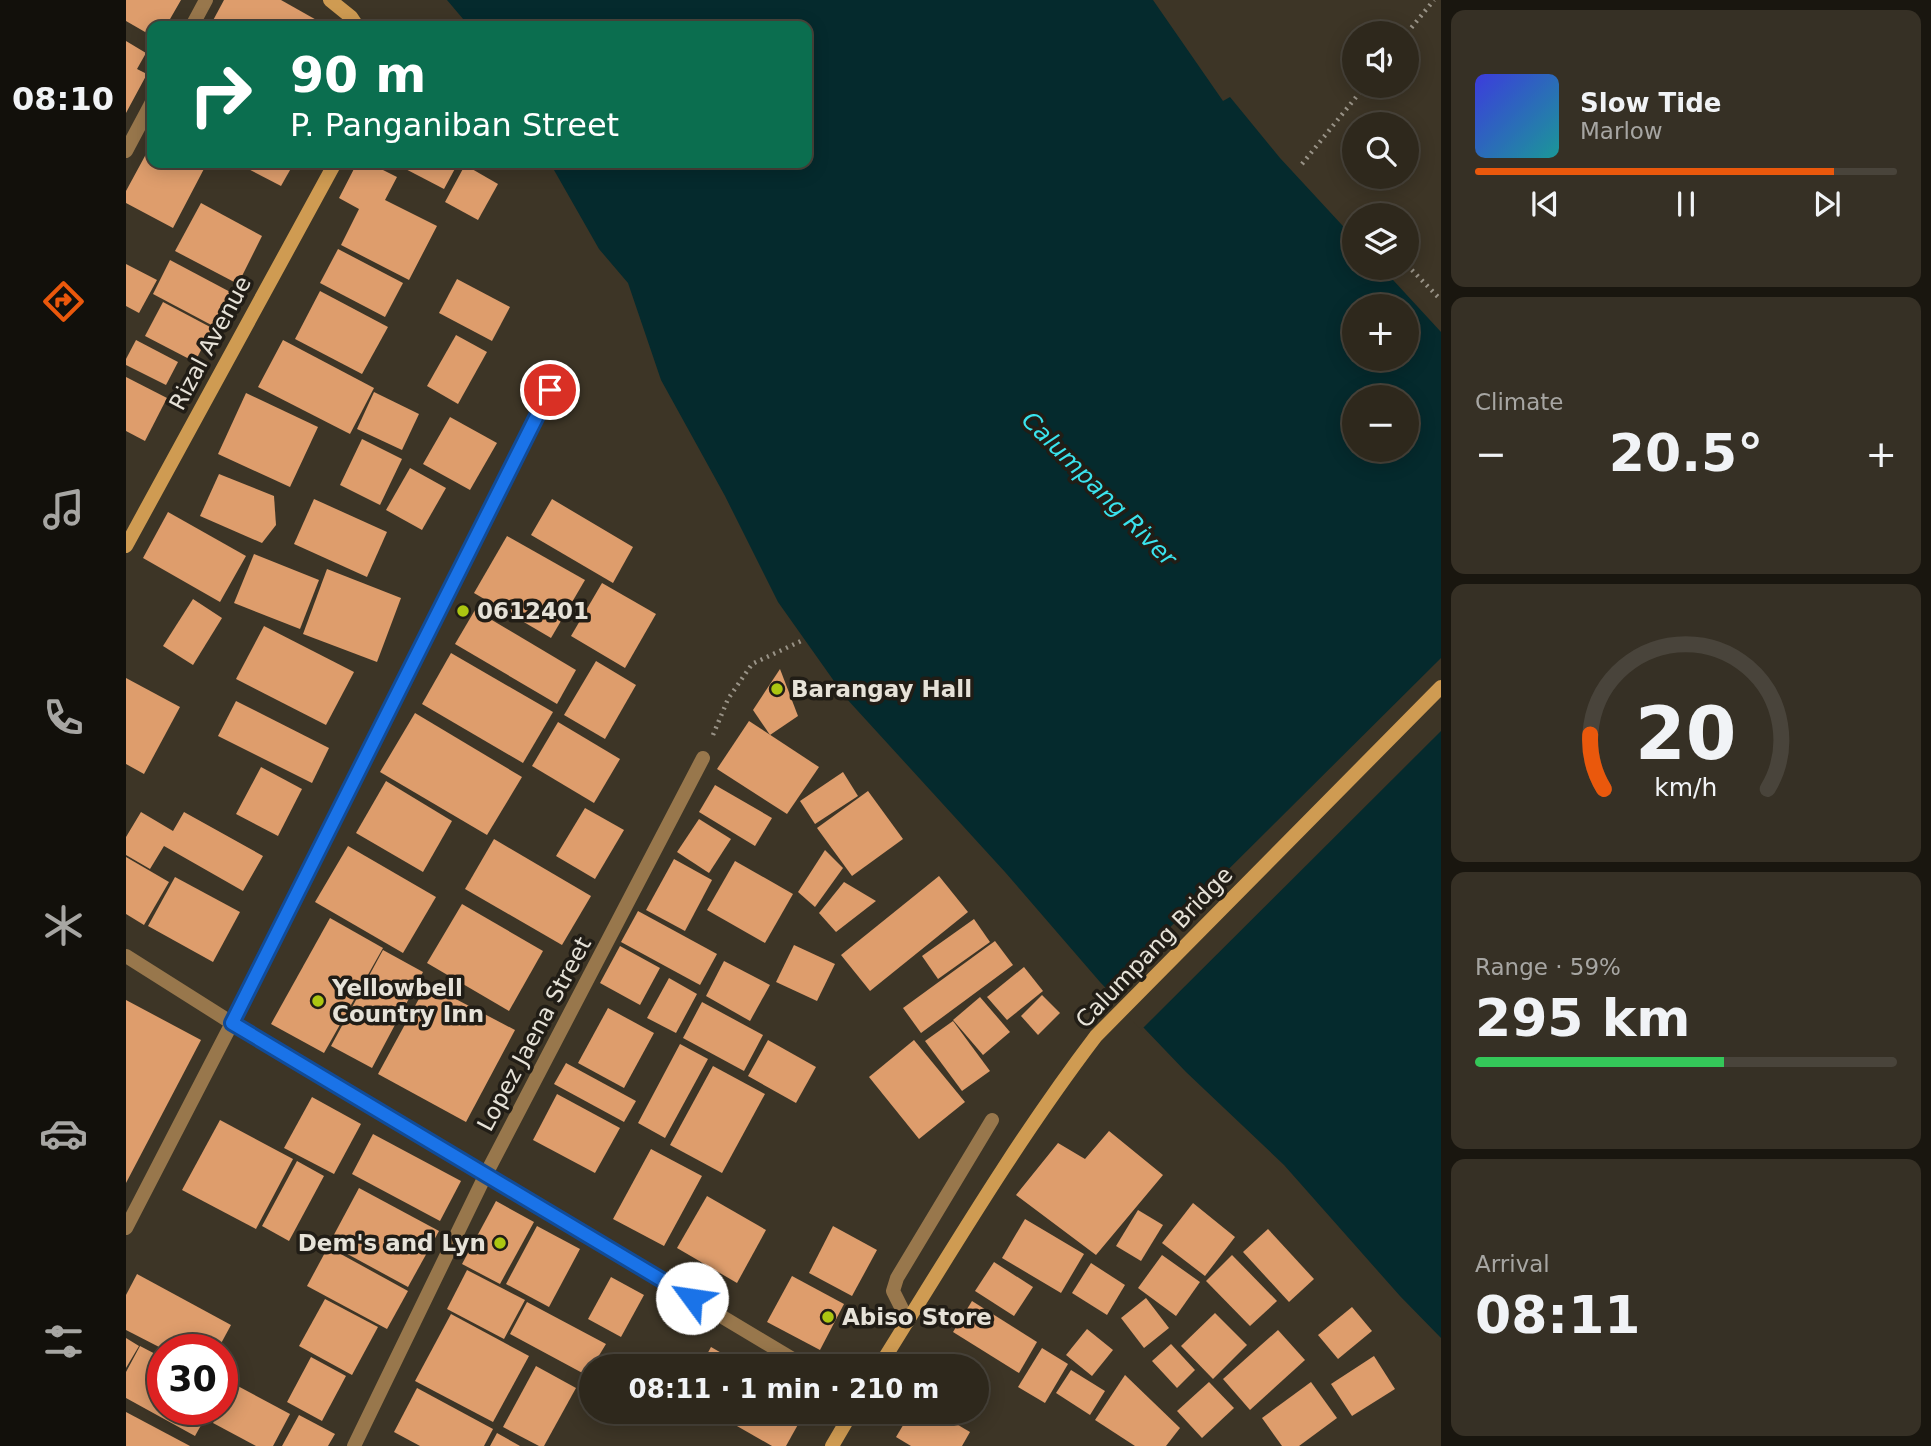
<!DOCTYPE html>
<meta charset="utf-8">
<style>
:root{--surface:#2e281c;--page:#363025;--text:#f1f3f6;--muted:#a7a6a3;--line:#49443b;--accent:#ea580c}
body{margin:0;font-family:"DejaVu Sans",sans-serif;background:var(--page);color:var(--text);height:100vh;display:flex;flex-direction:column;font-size:26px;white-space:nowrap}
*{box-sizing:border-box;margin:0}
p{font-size:23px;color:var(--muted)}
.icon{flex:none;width:38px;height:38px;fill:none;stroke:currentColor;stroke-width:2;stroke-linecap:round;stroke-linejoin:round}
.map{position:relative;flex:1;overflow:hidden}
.side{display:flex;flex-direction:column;gap:10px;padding:10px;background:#19160f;width:490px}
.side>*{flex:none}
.hud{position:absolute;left:21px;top:21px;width:665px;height:147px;border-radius:14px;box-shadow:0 4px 18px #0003,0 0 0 2px var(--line);background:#0b6e4f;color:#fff;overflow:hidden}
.controls{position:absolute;left:1216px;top:21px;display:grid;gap:14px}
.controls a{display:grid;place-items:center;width:77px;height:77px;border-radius:50%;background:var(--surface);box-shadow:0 4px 18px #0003,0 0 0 2px var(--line);font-size:35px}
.speed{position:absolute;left:21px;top:1334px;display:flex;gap:14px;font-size:35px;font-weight:700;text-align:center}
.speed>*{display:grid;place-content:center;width:91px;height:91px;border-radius:50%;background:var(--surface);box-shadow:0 4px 18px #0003,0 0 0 2px var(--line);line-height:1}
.speed .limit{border:10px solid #d22;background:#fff;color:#111}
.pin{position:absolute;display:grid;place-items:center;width:60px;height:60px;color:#fff;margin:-30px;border:4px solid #fff;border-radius:50%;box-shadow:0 2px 7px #0007}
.me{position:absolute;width:77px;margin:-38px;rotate:301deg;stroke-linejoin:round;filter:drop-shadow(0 0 5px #0008)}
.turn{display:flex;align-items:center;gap:24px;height:147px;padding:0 28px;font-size:32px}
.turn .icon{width:91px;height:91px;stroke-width:2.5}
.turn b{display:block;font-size:49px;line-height:60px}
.big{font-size:52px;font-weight:700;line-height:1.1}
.side .card{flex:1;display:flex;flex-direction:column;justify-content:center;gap:10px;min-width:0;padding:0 24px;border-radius:14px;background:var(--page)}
.side .dial{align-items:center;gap:0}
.dial svg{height:182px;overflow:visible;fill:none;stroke:var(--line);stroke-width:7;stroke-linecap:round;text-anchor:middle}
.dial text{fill:var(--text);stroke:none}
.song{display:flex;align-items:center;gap:21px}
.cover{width:84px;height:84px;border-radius:10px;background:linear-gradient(135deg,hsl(240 70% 55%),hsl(180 70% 35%))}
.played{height:7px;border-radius:4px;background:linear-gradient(90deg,var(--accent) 85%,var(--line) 85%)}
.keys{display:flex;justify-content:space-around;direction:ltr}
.heat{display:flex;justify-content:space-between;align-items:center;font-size:38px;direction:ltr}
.charge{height:10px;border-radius:5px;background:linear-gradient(90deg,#34c759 59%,var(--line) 0)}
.trip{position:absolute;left:453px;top:1354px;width:410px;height:70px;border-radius:35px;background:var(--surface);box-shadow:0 4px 18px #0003,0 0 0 2px var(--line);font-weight:700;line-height:70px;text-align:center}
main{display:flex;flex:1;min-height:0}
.menu{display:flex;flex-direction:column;width:126px;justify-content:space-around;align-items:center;background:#12100b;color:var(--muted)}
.menu .icon{width:49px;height:49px}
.menu .active{color:var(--accent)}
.menu b{font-size:32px;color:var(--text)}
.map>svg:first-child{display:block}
.water{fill:#052a2d;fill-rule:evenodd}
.pier{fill:#3d3526}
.building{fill:#de9d6c}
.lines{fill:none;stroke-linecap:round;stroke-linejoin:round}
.path{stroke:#999387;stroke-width:4.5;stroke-dasharray:2 5;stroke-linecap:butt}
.street{stroke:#98774c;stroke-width:14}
.secondary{stroke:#cf9b52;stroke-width:14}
.route-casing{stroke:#114b97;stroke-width:18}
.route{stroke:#1a73e8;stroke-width:12}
.poi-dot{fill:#acc611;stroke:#211d16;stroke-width:2.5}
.labels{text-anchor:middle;stroke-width:7;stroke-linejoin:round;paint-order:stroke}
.street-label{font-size:23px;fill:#e6e2d8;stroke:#211d16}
.poi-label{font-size:23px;font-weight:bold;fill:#e6e2d8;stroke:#211d16;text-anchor:start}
.water-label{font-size:24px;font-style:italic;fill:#3ae3ed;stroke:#211d16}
</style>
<main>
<nav class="menu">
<b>08:10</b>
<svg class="icon active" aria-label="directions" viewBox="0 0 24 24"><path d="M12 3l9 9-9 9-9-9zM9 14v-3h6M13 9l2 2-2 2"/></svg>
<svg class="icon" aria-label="music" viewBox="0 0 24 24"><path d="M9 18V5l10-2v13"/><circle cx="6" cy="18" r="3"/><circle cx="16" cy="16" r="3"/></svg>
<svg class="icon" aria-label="phone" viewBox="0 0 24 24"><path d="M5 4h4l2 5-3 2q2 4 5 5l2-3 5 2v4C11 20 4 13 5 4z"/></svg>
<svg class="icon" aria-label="climate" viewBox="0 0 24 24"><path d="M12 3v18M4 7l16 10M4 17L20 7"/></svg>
<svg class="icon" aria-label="car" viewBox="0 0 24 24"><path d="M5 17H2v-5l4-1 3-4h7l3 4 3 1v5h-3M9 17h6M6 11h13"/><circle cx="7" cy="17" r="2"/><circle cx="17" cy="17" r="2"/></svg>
<svg class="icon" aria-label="filters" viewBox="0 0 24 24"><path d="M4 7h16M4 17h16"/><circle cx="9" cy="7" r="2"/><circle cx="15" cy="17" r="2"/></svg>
</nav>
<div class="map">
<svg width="1315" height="1446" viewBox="0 0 1315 1446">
<rect width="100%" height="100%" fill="#3d3526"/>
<!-- water -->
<path class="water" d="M321,0H1027L1097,101L1104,97L1154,158L1228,238V268H1256L1315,332V1338L1274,1296L1158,1165L1060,1072L974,982L879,872L720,698L652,602L599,496L535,380L502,283L473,249L424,163H681V26H343ZM1228,306H1281V359H1228ZM1228,397H1281V450H1228Z"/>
<!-- pier -->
<path class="pier" d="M1315,658V731L1015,1030L979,992Z"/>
<!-- building -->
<g class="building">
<path d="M0,0H55L40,26H26V36L0,21Z"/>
<path d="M98,0H155L194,22L192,26H84Z"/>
<path d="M0,41L20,53L11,69L21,74L0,113Z"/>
<path d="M26,143V163H76L80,165L47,228L0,203V191Z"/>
<path d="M111,163H168L155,186Z"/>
<path d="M231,163H243L271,177L259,200L311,226L283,280L215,245L233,209L213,198Z"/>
<path d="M268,163H332L318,189Z"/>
<path d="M339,165L372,184L352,220L319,202Z"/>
<path d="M75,203L136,236L112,284L49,251Z"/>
<path d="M212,249L277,283L259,317L194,283Z"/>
<path d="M44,260L108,294L91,328L27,294Z"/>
<path d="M0,264L31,280L13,313L0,306Z"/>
<path d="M331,279L384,307L366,341L313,313Z"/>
<path d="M194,291L262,327L236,374L169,339Z"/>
<path d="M37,302L86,328L69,362L19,336Z"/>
<path d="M330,335L361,352L332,404L301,386Z"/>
<path d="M10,340L52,362L40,385L0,365V359Z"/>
<path d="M157,340L248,388L224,434L132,387Z"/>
<path d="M0,377L41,398L19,441L0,431Z"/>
<path d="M248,392L293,414L276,450L231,429Z"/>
<path d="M120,393L192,427L164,487L92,454Z"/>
<path d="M324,417L371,443L344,490L297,464Z"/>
<path d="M236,439L276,459L254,505L214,485Z"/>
<path d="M284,468L320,488L296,530L260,510Z"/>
<path d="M93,474L148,496L150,525L136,543L74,516Z"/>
<path d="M188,499L261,532L241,577L168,544Z"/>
<path d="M426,499L507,547L487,583L405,535Z"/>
<path d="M42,512L120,556L94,602L17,558Z"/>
<path d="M381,536L459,580L425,638L348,593Z"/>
<path d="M128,554L193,580L174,629L108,603Z"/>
<path d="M201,569L275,598L251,662L177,634Z"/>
<path d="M476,583L530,614L499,668L445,636Z"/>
<path d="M67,599L96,618L67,665L37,646Z"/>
<path d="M349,610L450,670L431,704L329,644Z"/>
<path d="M138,626L228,672L200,725L110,679Z"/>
<path d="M325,653L427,712L397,763L296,704Z"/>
<path d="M470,661L510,685L479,739L438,715Z"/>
<path d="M654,669L672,716L644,735L627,710Z"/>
<path d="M0,678L54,707L18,774L0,764Z"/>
<path d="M110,701L203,748L186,783L92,736Z"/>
<path d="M289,713L396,777L361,835L254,772Z"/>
<path d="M623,721L693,767L661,814L591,769Z"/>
<path d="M432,722L494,759L468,803L406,766Z"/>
<path d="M135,767L176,789L152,836L110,814Z"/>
<path d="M717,772L732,796L689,824L674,801Z"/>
<path d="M260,781L326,821L297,872L230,833Z"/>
<path d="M589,785L646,818L629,846L573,812Z"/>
<path d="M742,791L777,839L726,876L691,828Z"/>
<path d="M459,808L498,830L469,879L430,856Z"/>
<path d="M15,812L47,831L58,812L137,856L117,891L38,846L24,869L0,855V837Z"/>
<path d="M573,819L605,839L583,873L551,852Z"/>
<path d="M368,839L465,896L436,945L339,889Z"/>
<path d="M222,846L310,897L277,953L189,902Z"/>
<path d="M699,850L717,868L689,907L672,892Z"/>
<path d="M0,857L43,882L18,925L0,914Z"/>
<path d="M548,859L586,880L559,931L520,910Z"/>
<path d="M609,861L667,894L639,943L581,910Z"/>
<path d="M813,876L842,912L744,991L715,955Z"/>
<path d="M49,877L114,912L87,962L22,926Z"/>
<path d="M718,882L750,901L710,932L693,913Z"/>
<path d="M336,904L417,951L383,1011L301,963Z"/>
<path d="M512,911L591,954L574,985L495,942Z"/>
<path d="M204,918L257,948L198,1053L145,1024Z"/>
<path d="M848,919L864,942L812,979L796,956Z"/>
<path d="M869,941L887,965L795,1033L777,1008Z"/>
<path d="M668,945L709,964L691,1001L650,982Z"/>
<path d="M494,946L534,968L514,1005L474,983Z"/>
<path d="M257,950L297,972L246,1068L205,1046Z"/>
<path d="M598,961L644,985L624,1021L580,996Z"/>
<path d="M898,967L917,991L881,1020L861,997Z"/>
<path d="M543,978L571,994L550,1033L521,1018Z"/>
<path d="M301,984L389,1030L340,1122L252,1074Z"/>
<path d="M916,995L934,1013L912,1035L895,1016Z"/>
<path d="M854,997L884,1032L857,1055L827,1020Z"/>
<path d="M0,1000L75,1040L0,1183Z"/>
<path d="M576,1002L637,1035L618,1071L557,1038Z"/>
<path d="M482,1008L528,1033L498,1088L452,1063Z"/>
<path d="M827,1021L864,1071L836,1091L799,1041Z"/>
<path d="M642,1040L690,1067L670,1103L622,1076Z"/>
<path d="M788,1040L839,1102L793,1139L743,1077Z"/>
<path d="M554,1044L582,1059L539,1138L512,1123Z"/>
<path d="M440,1063L510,1101L498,1122L428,1084Z"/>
<path d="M587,1066L639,1094L596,1173L544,1145Z"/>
<path d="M431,1094L494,1128L469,1173L407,1140Z"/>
<path d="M186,1097L235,1124L208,1174L158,1148Z"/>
<path d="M94,1120L167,1159L130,1229L56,1190Z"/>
<path d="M983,1131L1037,1175L970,1255L890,1195L932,1143L959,1159Z"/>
<path d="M247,1134L335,1181L314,1221L226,1174Z"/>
<path d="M525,1149L576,1176L538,1246L487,1219Z"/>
<path d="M171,1161L198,1176L163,1241L136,1226Z"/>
<path d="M233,1188L313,1231L282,1287L203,1244Z"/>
<path d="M581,1196L640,1230L611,1283L551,1248Z"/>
<path d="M370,1201L408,1222L374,1284L336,1264Z"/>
<path d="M1067,1203L1109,1237L1079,1276L1036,1243Z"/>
<path d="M1012,1210L1037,1225L1015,1261L990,1246Z"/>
<path d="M899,1219L958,1254L935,1293L876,1258Z"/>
<path d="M411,1226L454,1249L423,1307L380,1284Z"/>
<path d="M707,1226L751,1250L726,1296L683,1273Z"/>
<path d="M1142,1229L1188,1279L1163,1302L1117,1252Z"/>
<path d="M202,1247L282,1291L261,1329L181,1286Z"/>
<path d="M1036,1255L1074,1282L1050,1316L1012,1288Z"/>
<path d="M1106,1255L1151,1301L1124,1326L1080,1281Z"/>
<path d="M868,1262L907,1287L888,1316L849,1291Z"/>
<path d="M965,1263L999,1285L981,1315L946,1293Z"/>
<path d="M341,1270L399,1300L378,1339L321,1309Z"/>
<path d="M11,1274L105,1325L92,1349H37L0,1330V1295Z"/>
<path d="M666,1276L718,1304L694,1350L641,1322Z"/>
<path d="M485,1277L518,1295L495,1337L462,1319Z"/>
<path d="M1020,1298L1043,1328L1018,1348L995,1318Z"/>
<path d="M199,1299L252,1327L226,1375L173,1346Z"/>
<path d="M846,1301L911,1342L893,1373L827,1332Z"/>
<path d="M401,1302L480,1344L466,1367L462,1376L384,1334Z"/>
<path d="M1226,1307L1246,1331L1212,1359L1192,1335Z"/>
<path d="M1089,1313L1121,1345L1087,1379L1055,1346Z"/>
<path d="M325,1314L403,1356L367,1422L289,1381Z"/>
<path d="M961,1329L987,1350L966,1376L940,1355Z"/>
<path d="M1152,1330L1179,1360L1124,1410L1097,1379Z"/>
<path d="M0,1338L13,1346L0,1368Z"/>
<path d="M1045,1344L1069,1370L1051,1388L1026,1361Z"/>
<path d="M14,1346L37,1358V1409H84L69,1436L0,1398V1372Z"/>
<path d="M585,1347L620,1367H574Z"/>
<path d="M916,1348L942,1364L919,1403L892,1387Z"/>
<path d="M1248,1356L1269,1389L1226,1416L1205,1384Z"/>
<path d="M185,1357L220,1376L196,1421L161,1402Z"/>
<path d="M410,1366L450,1388L418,1446H413L377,1427Z"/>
<path d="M945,1370L979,1391L964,1415L930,1393Z"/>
<path d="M999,1375L1054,1428L1040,1446H1009L969,1420Z"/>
<path d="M1083,1382L1108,1408L1076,1438L1051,1411Z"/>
<path d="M1185,1382L1211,1418L1173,1446H1156L1136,1418Z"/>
<path d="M108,1384L164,1414L147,1446H130L87,1423Z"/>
<path d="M291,1388L367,1429L358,1446H294L268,1432Z"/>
<path d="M0,1412L64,1446H0Z"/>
<path d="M600,1412H679L660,1446H646L597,1418Z"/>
<path d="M785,1412H810L844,1432L836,1446H785L770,1437Z"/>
<path d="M173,1415L209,1434L202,1446H156Z"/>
<path d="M371,1433L394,1446H364Z"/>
</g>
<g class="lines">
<!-- path -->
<g class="path">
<path d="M1281,33L1308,0"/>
<path d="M1176,164L1239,86"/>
<path d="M1281,265L1315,300"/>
<path d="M587,735L602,699L626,664L675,641"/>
</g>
<!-- street -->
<g class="street">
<path d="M66,26L80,0"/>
<path d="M0,151L26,102"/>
<path d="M0,956L106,1023L680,1367"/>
<path d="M0,1228L106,1023L424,390"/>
<path d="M782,1321L767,1291L771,1278L866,1120"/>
<path d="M228,1446L360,1174L577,758"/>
</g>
<!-- secondary -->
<g class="secondary">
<path d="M204,0L225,17L231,26"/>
<path d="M0,546L209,163"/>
<path d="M753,1367C823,1255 890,1141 970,1036L1315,687"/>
<path d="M706,1446L726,1412"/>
</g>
</g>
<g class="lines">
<!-- route casing -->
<g class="route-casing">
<path id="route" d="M424,390L106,1023L566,1298"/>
</g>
<!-- route -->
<use href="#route" class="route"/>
</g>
<!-- markers -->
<g class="poi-dot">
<circle cx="337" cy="611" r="7"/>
<circle cx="651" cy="689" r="7"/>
<circle cx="192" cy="1001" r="7"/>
<circle cx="374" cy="1243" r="7"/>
<circle cx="702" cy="1317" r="7"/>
</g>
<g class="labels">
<!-- street labels -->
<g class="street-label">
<text transform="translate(84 343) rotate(-62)" y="8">Rizal Avenue</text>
<text transform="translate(1028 947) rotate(-46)" y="8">Calumpang Bridge</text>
<text transform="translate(408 1034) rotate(-62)" y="8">Lopez Jaena Street</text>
</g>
<!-- poi labels -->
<g class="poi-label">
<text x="351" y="619">0612401</text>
<text x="665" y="697">Barangay Hall</text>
<text x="206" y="996">Yellowbell<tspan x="206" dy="26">Country Inn</tspan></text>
<text x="360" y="1251" text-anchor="end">Dem's and Lyn</text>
<text x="716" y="1325">Abiso Store</text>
</g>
<!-- water labels -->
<g class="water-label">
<text transform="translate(973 489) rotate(45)" y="8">Calumpang River</text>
</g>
</g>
</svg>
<div class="controls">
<a><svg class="icon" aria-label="sound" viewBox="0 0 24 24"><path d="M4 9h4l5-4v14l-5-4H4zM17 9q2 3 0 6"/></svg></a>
<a><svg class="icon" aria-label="search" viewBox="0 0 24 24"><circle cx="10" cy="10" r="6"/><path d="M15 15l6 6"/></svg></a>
<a><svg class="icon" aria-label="layers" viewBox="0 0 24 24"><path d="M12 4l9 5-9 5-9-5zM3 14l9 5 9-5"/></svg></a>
<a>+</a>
<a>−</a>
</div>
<div class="speed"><div class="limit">30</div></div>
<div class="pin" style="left:424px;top:390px;background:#d93025"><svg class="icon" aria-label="arrive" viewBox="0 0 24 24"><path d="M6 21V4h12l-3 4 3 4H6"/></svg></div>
<svg class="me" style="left:566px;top:1298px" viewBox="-20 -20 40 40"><circle r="19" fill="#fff"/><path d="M0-13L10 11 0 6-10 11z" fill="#1a73e8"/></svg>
<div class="trip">08:11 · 1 min · 210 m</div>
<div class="hud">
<div class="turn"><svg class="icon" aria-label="right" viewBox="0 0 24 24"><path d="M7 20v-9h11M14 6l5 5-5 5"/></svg><div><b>90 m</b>P. Panganiban Street</div></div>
</div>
</div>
<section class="side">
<div class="card">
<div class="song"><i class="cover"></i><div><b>Slow Tide</b><p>Marlow</p></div></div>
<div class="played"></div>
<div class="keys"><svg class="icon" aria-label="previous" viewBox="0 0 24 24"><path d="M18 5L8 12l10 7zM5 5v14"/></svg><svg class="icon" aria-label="pause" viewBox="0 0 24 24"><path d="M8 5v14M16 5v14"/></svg><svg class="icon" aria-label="next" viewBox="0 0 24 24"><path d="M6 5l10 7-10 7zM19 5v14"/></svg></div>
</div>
<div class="card"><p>Climate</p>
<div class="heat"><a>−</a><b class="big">20.5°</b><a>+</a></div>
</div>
<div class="card dial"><svg viewBox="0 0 100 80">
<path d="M14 69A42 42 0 1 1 86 69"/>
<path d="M14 69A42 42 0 0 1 8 45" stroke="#ea580c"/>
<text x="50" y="56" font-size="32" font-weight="700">20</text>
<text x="50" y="72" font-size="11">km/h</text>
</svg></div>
<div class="card"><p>Range · 59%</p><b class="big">295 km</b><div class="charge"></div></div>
<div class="card"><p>Arrival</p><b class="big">08:11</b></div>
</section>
</main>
